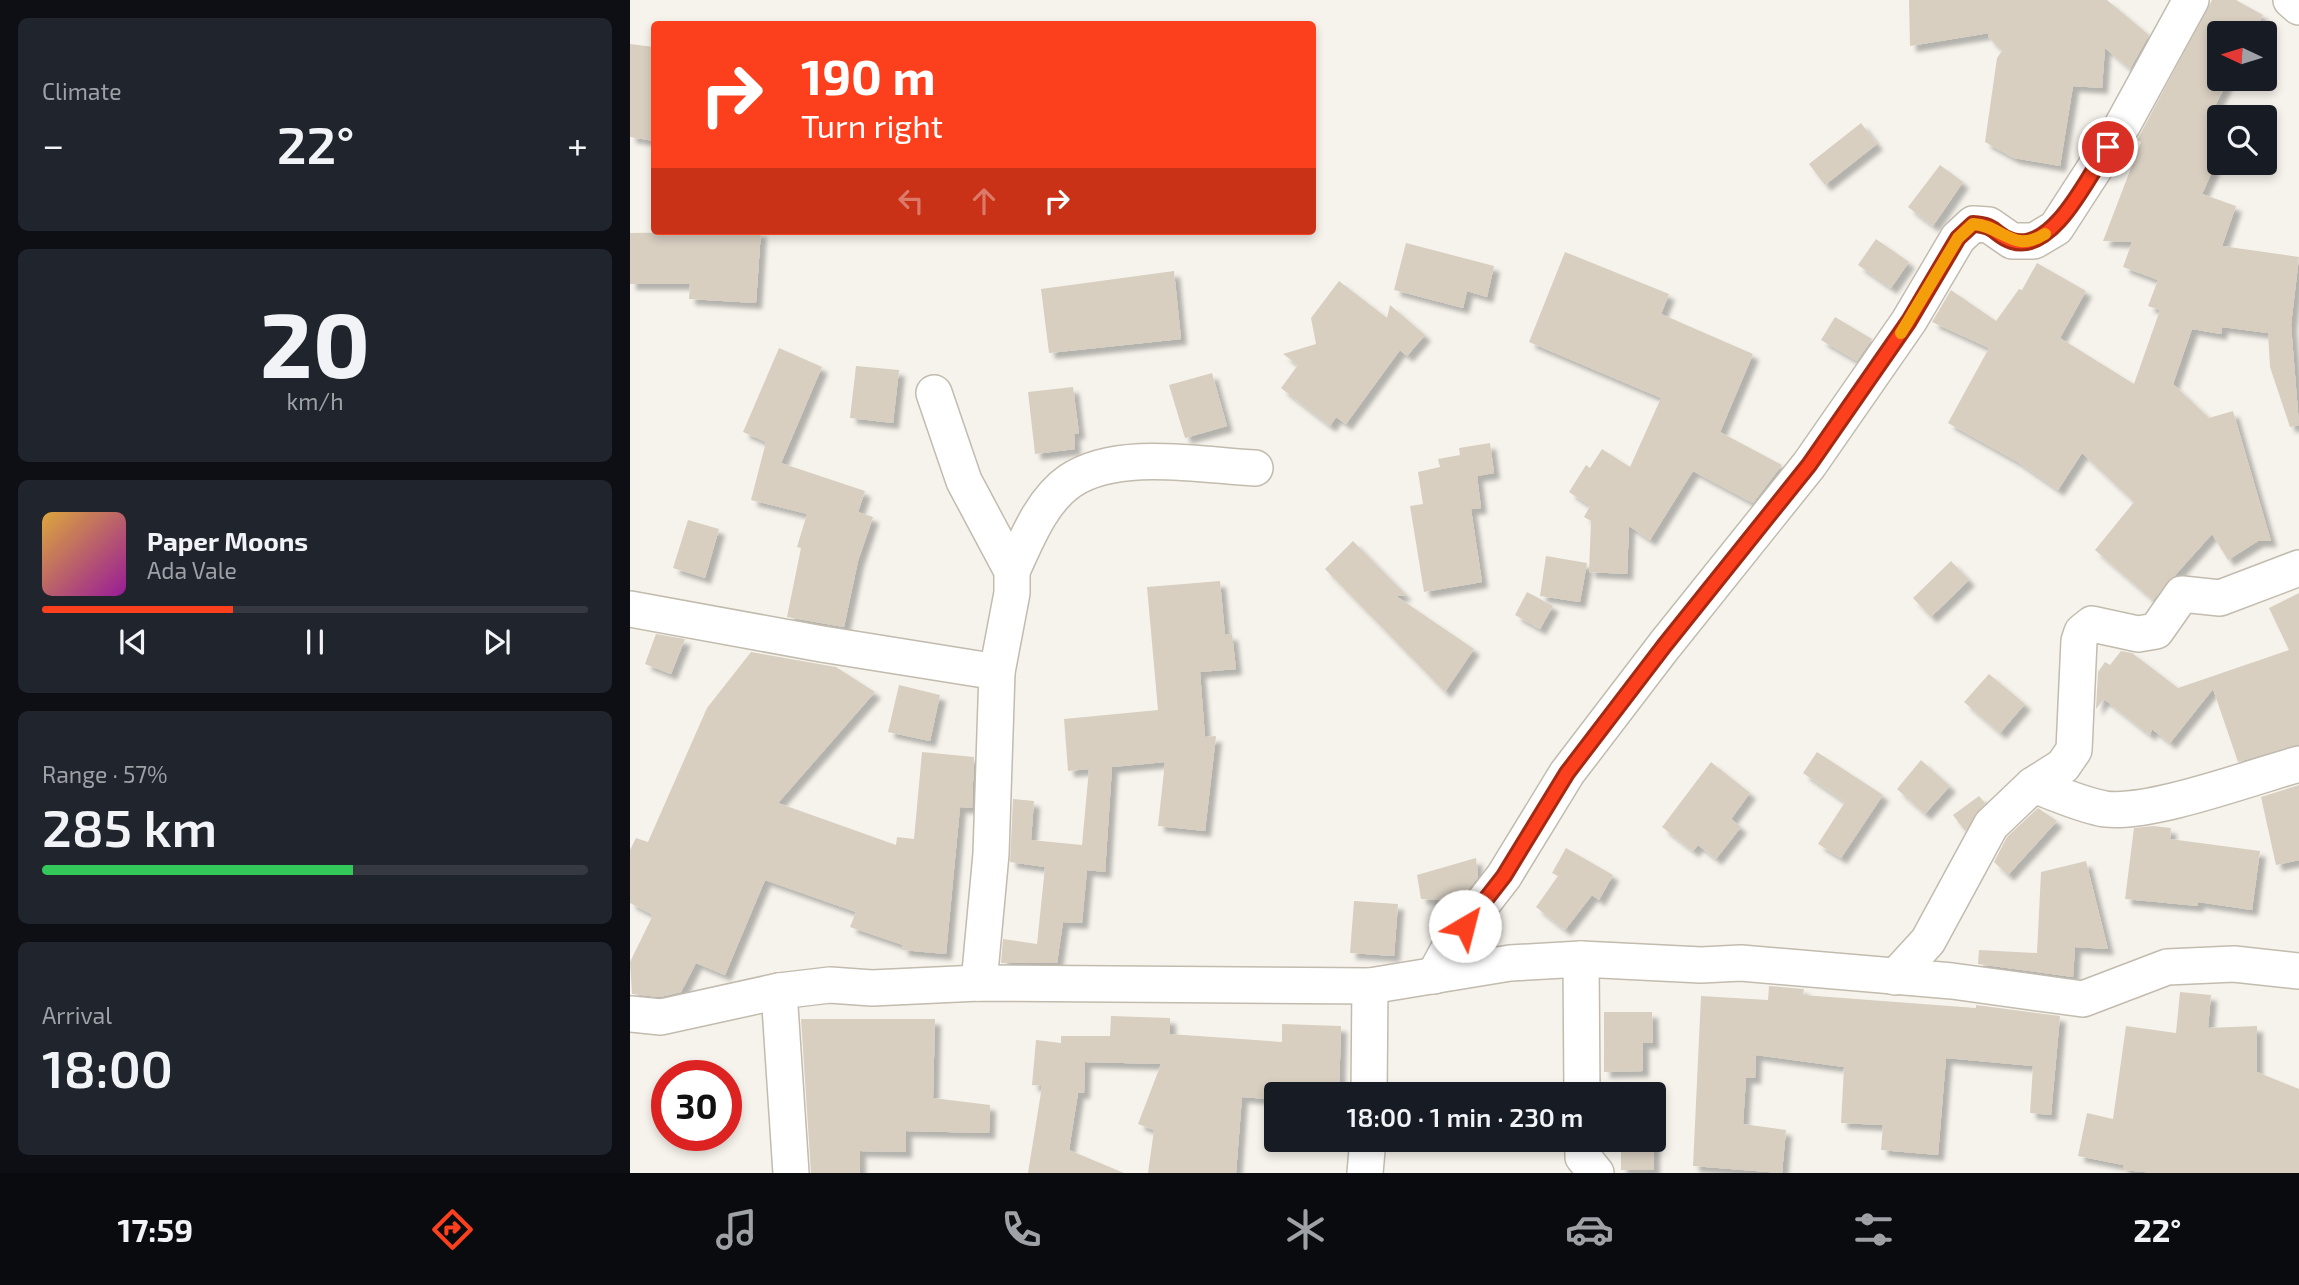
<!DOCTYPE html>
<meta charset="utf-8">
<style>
:root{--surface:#171b24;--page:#20242c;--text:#f1f3f6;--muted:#9ea1a6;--line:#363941;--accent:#fc3f1d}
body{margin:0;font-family:"Exo 2",sans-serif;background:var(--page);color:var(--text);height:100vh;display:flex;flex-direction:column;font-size:26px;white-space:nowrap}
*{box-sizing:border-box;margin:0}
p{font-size:23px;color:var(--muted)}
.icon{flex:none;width:38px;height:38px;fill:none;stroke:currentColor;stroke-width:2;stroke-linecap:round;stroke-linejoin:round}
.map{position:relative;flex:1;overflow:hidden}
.sheet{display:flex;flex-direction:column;gap:18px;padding:18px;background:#0d0f14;width:630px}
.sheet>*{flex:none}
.hud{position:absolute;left:21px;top:21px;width:665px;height:214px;border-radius:7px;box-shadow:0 4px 10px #0003;background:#fc3f1d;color:#fff;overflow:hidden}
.needle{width:46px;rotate:274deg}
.controls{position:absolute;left:1577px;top:21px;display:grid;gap:14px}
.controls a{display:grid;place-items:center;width:70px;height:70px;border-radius:7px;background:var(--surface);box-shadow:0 4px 10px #0003;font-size:35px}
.speed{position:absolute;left:21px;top:1060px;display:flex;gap:14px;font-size:35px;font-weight:700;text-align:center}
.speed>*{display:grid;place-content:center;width:91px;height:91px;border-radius:50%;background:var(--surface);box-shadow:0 4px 10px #0003;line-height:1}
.speed .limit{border:10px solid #d22;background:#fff;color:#111}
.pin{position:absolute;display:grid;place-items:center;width:60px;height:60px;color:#fff;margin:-30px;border:4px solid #fff;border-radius:50%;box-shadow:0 2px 7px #0007}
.me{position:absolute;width:77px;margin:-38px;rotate:37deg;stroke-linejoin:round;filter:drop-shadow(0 0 5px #0008)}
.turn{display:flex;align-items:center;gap:24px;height:147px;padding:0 35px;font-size:32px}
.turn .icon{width:91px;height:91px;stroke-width:2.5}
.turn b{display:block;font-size:49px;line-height:60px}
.lanes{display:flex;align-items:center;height:66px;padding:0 35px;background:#0003;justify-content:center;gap:35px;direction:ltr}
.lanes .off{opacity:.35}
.big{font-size:52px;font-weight:600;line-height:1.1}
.sheet .card{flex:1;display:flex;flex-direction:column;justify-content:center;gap:10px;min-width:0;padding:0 24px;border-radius:10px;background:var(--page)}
.sheet .dial{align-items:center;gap:0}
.dial b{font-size:91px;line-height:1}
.song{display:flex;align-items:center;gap:21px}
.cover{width:84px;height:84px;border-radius:10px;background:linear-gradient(135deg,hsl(40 70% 55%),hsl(300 70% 35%))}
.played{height:7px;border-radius:4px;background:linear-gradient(90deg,var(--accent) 35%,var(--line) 35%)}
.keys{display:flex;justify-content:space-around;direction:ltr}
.heat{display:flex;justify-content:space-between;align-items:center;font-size:38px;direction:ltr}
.charge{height:10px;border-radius:5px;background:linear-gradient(90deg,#34c759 57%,var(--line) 0)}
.trip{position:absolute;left:634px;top:1082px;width:402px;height:70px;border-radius:7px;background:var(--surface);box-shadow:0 4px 10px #0003;font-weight:600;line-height:70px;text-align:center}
.tab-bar{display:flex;height:112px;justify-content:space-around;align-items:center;background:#090b0e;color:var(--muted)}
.tab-bar .icon{width:49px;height:49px}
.tab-bar .on{color:var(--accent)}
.tab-bar b{font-size:32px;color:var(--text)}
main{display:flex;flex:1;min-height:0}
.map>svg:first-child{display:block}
.building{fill:#d8cfc1;filter:url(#shadow)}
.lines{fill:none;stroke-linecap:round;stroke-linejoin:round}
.minor-casing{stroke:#c2bbae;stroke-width:38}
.minor{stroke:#fff;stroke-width:35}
.route-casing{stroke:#a42913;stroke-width:18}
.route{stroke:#fc3f1d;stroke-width:12}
.slow{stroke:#f59e0b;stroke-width:12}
</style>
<main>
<section class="sheet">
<div class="card"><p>Climate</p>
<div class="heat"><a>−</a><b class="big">22°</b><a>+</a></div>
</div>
<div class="card dial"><b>20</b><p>km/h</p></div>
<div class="card">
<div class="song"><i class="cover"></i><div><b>Paper Moons</b><p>Ada Vale</p></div></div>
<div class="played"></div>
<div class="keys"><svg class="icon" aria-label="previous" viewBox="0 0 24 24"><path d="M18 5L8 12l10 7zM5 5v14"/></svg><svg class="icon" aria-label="pause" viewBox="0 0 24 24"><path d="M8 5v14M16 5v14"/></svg><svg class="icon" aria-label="next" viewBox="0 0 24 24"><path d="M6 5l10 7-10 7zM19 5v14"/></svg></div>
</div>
<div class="card"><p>Range · 57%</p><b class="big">285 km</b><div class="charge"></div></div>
<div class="card"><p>Arrival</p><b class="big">18:00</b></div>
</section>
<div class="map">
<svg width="1669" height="1173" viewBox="0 0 1669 1173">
<defs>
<filter id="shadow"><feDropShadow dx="6" dy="6" stdDeviation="2" flood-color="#0004"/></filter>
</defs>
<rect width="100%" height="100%" fill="#f6f3ec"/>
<!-- building -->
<g class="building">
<path d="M1279,0H1477L1519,35L1500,69L1475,48L1472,88L1443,86L1430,166L1384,158L1355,142L1367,58L1372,51L1358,37L1359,33L1280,46Z"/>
<path d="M1582,0H1606L1633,15L1624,33H1589V79H1599L1576,123L1589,128V156L1572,194L1606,206L1592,246L1669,257L1661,325L1669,425L1660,427L1640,367L1638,333L1592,327L1591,334L1562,329L1543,384L1579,418L1603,411L1641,541H1628L1598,560L1582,534L1523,600L1465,550L1504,502L1452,453L1428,490L1388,462L1318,423L1359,348L1302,322L1321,290L1366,321L1389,289L1392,290L1407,263L1456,291L1430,338L1504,384L1530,310L1518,306L1528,280L1493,267L1502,242L1473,241L1511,142L1507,140Z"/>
<path d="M0,44L24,47V141L0,137Z"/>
<path d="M1231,123L1247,144L1195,185L1179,164Z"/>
<path d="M1310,165L1333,182L1303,226L1278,207Z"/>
<path d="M131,231L126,303L59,299L60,284H0V233Z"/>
<path d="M1246,239L1279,262L1261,288L1228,265Z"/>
<path d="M776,243L864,266L857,297L837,291L833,308L764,290Z"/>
<path d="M935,252L1039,294L1031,314L1123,354L1090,432L1152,465L1123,503L1063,471L1020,540L999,526L997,574L959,572L961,521L954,517L960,506L939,492L956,465L960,468L972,449L1000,467L1031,398L899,342Z"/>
<path d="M544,271L551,339L419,353L411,289Z"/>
<path d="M709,281L757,318L760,305L795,335L777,356L770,350L716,424L706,417L700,426L651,388L668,365L653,354L686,344L681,318Z"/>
<path d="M1205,317L1242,339L1227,361L1191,340Z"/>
<path d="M149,348L192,367L151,463L235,491L228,512L243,517L228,561L214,627L157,617L171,548L167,547L177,514L121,500L136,442L113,432Z"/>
<path d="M226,366L269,370L263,423L220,418Z"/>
<path d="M582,373L597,426L555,438L539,385Z"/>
<path d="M443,387L449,433L444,434L445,449L405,454L398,392Z"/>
<path d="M860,443L864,473L847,476L851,508L841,509L852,582L794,592L780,506L793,504L788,472L810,467L808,459L830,455L829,448Z"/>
<path d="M58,520L89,529L75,578L43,568Z"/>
<path d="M723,541L776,595L766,596L844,649L815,692L695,569Z"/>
<path d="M916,556L957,563L950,602L910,596Z"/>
<path d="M1321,561L1339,580L1301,617L1283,598Z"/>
<path d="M590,581L595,635L602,634L606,669L570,672L575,737L586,736L575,831L528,826L535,762L482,767L475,872L457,870L452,923L433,922L427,963H371L373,939L407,944L415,867L380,862L383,799L404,801L401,840L452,845L459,769L438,771L434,719L528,710L517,587Z"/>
<path d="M897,592L923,606L910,629L885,615Z"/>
<path d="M1669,593V744L1608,762L1583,689L1540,743L1522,729L1520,735L1474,699L1466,709L1468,672L1475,662L1480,665L1491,651L1502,653L1548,688L1659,650L1639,608Z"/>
<path d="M26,634L55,639L41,674L15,664Z"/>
<path d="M121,652L206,667L245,692L148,803L266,845L267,837L284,839L292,752L344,757L342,808L330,807L316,954L272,950L273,945L220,927L226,912L135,880L95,975L66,963L51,992L30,997L2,994L0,962L23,915L0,903V850L6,838L18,842L77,708Z"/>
<path d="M1359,674L1395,704L1370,733L1334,702Z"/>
<path d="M269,685L310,695L300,741L258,732Z"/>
<path d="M1187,752L1253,795L1211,858L1188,844L1215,802L1173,773Z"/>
<path d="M1291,760L1320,786L1295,814L1267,789Z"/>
<path d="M1081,762L1120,793L1101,819L1111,827L1086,859L1068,845L1063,851L1032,827Z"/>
<path d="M1669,785V860L1646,865L1631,797Z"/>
<path d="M1349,796L1355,803L1335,831L1323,815Z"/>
<path d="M1408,808L1427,821L1378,875L1364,862L1377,837Z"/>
<path d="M1523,826L1541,828L1540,839L1630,851L1622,910L1568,902V906L1495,899L1504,828Z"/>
<path d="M936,848L983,875L969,900L962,895L935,930L906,907L928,876L922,873Z"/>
<path d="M846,858L848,877L830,900L791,899L787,875Z"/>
<path d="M1456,861L1478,949L1445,947L1443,977L1348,964L1349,950L1407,953L1411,872Z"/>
<path d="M724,901L768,904L764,956L720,953Z"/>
<path d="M1139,986L1174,989L1173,995L1346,1008V1005L1430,1016L1421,1115L1400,1113L1403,1066L1316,1058L1308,1155L1251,1150L1253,1125L1211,1123L1214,1067L1126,1055L1125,1078H1116L1113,1124L1156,1130L1152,1173L1063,1166L1071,996L1138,1000Z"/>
<path d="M1550,992L1581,995L1578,1028L1627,1026V1072L1669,1089V1173H1525L1493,1170V1165L1448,1156L1457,1113L1483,1119L1496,1026L1546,1033Z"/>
<path d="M974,1012H1022L1023,1043H1013V1071L974,1072Z"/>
<path d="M481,1016L540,1018V1034L652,1042V1024L711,1026L709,1094H638V1099L612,1097L606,1173H518L524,1130L508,1124L531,1064L455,1062L454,1093H448L439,1150L494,1173H398L412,1086L402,1085L406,1040L431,1043V1036H480Z"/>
<path d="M171,1019H305L303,1098L360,1105L359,1133L276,1131V1152L230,1151V1173H181Z"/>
<rect x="991" y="1139" width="33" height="31"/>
</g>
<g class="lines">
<!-- minor casing -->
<g class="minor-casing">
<g id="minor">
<path d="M1661,0L1669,7"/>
<path d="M304,393L334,481L382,571V593L367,672L361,854L349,983"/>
<path d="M382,571C396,541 411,501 440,481C487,449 570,465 625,468"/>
<path d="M0,609L192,644L367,672"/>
<path d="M1403,785C1426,793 1451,805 1475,809C1520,815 1622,777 1669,764"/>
<path d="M951,959L952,1094"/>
<path d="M804,976L822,943L874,876L937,773L1034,646L1179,465L1279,321L1328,238L1343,224L1359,225L1382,241H1404L1426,228L1492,126L1561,0"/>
<path d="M1265,977L1298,941L1361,825L1403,785L1433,766L1444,750L1449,641L1452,632L1462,624L1508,634L1526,631L1552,594L1590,598L1669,568"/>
<path d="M149,991L161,1173"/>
<path d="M0,1014L31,1017L149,991L200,985L242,988L349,983L740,986L880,963L951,959L1071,965L1111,963L1322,981L1453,999L1537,967L1604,964L1669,971"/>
<path d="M739,1094L740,986"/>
<path d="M953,1139V1157L966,1173"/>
<path d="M735,1173L738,1139"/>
</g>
</g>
<!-- minor -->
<use href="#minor" class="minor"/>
</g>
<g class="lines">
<!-- route casing -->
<g class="route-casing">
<path id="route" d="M835,926L874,876L937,773L1034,646L1179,465L1279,321L1328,238L1343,224C1367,225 1365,236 1382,241C1423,254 1459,175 1478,147"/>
</g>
<!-- route -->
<use href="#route" class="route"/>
<!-- slow -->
<path class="slow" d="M1271,333L1328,238L1343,224C1373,226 1383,254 1415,234"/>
</g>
</svg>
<div class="controls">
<a><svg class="needle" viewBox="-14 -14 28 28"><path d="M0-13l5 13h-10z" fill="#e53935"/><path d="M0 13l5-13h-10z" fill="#9ea1a6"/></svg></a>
<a><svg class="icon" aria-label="search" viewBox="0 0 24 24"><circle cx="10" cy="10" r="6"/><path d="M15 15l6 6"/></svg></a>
</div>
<div class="speed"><div class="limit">30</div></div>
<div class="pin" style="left:1478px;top:147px;background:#d93025"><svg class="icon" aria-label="arrive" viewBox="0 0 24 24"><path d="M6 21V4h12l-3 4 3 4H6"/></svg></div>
<svg class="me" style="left:835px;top:926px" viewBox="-20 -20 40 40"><circle r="19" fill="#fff"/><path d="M0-13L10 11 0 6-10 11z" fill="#fc3f1d"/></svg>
<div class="trip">18:00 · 1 min · 230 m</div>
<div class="hud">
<div class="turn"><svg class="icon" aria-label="right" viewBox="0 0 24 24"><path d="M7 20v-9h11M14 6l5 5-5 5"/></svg><div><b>190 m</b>Turn right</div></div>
<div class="lanes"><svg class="icon off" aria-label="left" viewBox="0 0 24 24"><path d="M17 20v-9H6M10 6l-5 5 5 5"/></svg><svg class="icon off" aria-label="ahead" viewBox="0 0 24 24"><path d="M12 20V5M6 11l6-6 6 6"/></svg><svg class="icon" aria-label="right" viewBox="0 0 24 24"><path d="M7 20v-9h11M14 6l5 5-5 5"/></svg></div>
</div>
</div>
</main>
<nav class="tab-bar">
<b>17:59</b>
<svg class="icon on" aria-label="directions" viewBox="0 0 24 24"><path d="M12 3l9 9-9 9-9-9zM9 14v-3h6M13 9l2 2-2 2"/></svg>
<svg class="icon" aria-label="music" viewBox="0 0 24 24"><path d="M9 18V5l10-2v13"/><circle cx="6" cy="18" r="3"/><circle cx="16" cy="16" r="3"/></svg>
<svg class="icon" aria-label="phone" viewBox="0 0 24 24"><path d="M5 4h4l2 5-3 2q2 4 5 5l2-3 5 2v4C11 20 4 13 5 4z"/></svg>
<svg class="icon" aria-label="climate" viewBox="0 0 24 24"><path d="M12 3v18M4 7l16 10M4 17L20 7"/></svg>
<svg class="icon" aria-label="car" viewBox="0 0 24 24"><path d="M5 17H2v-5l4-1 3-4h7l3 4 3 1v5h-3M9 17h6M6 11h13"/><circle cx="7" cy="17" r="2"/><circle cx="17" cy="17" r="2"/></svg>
<svg class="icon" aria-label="filters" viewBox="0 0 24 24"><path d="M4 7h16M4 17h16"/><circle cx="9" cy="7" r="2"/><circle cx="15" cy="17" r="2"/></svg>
<b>22°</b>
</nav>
